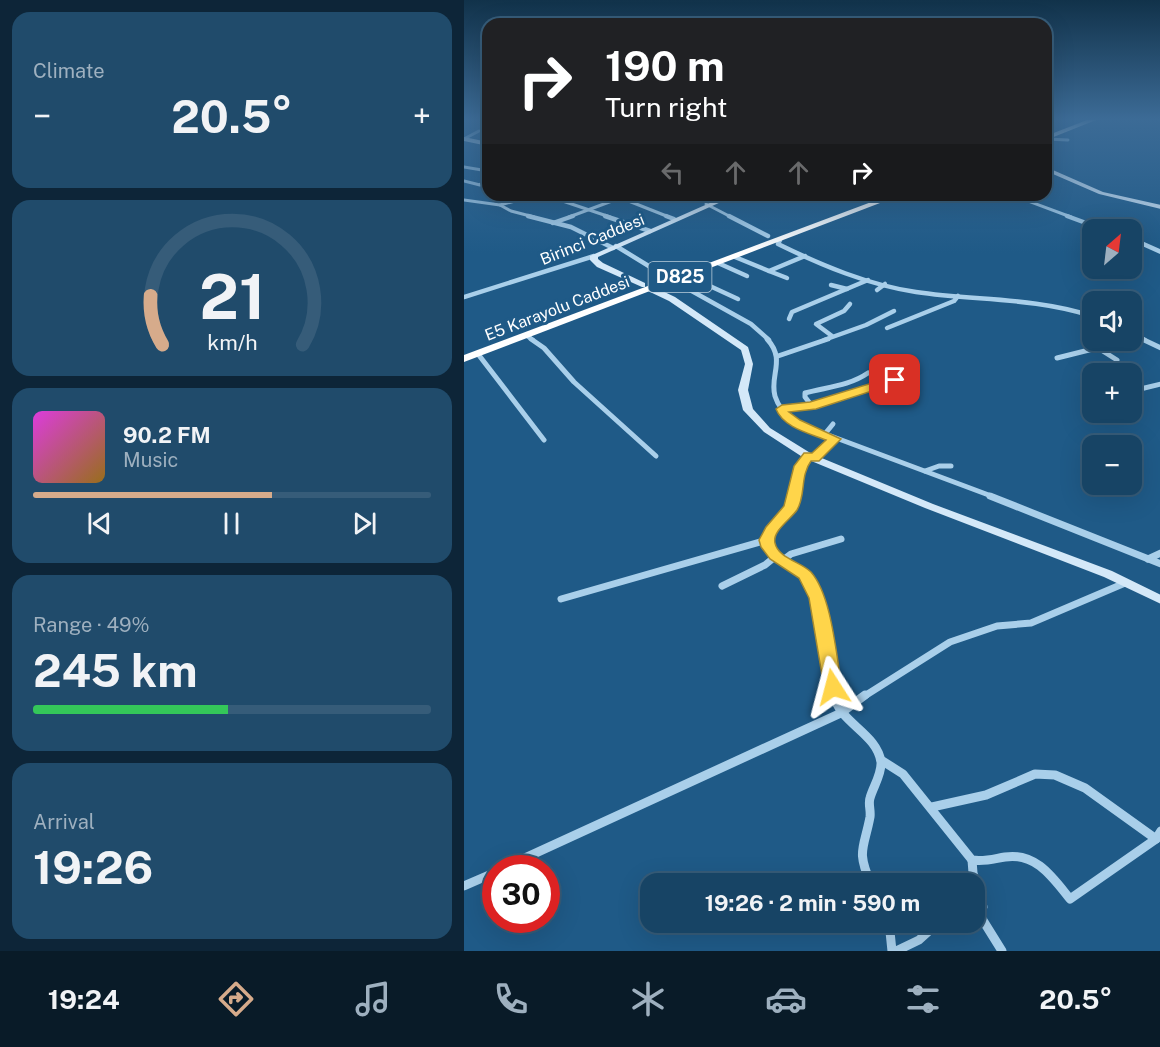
<!DOCTYPE html>
<meta charset="utf-8">
<style>
:root{--surface:#174465;--page:#204b6b;--text:#f1f3f6;--muted:#9eb0bf;--line:#365c79;--accent:#d6ab8b}
body{margin:0;font-family:"Public Sans",sans-serif;background:var(--page);color:var(--text);height:100vh;display:flex;flex-direction:column;font-size:22px;white-space:nowrap}
*{box-sizing:border-box;margin:0}
p{font-size:20px;color:var(--muted)}
.icon{flex:none;width:33px;height:33px;fill:none;stroke:currentColor;stroke-width:2;stroke-linecap:round;stroke-linejoin:round}
.map{position:relative;flex:1;overflow:hidden}
.side{display:flex;flex-direction:column;gap:12px;padding:12px;background:#0d2538;width:464px}
.side>*{flex:none}
.banner{position:absolute;left:18px;top:18px;width:570px;height:183px;border-radius:18px;box-shadow:0 6px 24px #0002,0 0 0 2px var(--line);background:#202124;color:#fff;overflow:hidden}
.needle{width:39px;rotate:28deg}
.fabs{position:absolute;left:618px;top:219px;display:grid;gap:12px}
.fabs a{display:grid;place-items:center;width:60px;height:60px;border-radius:12px;background:var(--surface);box-shadow:0 6px 24px #0002,0 0 0 2px var(--line);font-size:30px}
.speed{position:absolute;left:18px;top:855px;display:flex;gap:12px;font-size:30px;font-weight:700;text-align:center}
.speed>*{display:grid;place-content:center;width:78px;height:78px;border-radius:50%;background:var(--surface);box-shadow:0 6px 24px #0002,0 0 0 2px var(--line);line-height:1}
.speed .limit{border:9px solid #d22;background:#fff;color:#111}
.pin{position:absolute;display:grid;place-items:center;width:51px;height:51px;color:#fff;margin:-26px;border-radius:12px;box-shadow:0 3px 9px #0006}
.me{position:absolute;width:66px;margin:-33px;rotate:351deg;stroke-linejoin:round;filter:drop-shadow(0 0 4px #0008)}
.turn{display:flex;align-items:center;gap:21px;height:126px;padding:0 24px;font-size:27px}
.turn .icon{width:78px;height:78px;stroke-width:2.5}
.turn b{display:block;font-size:42px;line-height:51px}
.lanes{display:flex;align-items:center;height:57px;padding:0 24px;background:#0003;justify-content:center;gap:30px;direction:ltr}
.lanes .off{opacity:.35}
.big{font-size:45px;font-weight:700;line-height:1.1}
.side .card{flex:1;display:flex;flex-direction:column;justify-content:center;gap:9px;min-width:0;padding:0 21px;border-radius:18px;background:var(--page)}
.side .dial{align-items:center;gap:0}
.dial svg{height:156px;overflow:visible;fill:none;stroke:var(--line);stroke-width:7;stroke-linecap:round;text-anchor:middle}
.dial text{fill:var(--text);stroke:none}
.song{display:flex;align-items:center;gap:18px}
.cover{width:72px;height:72px;border-radius:9px;background:linear-gradient(135deg,hsl(300 70% 55%),hsl(40 70% 35%))}
.played{height:6px;border-radius:3px;background:linear-gradient(90deg,var(--accent) 60%,var(--line) 60%)}
.keys{display:flex;justify-content:space-around;direction:ltr}
.heat{display:flex;justify-content:space-between;align-items:center;font-size:33px;direction:ltr}
.charge{height:9px;border-radius:4px;background:linear-gradient(90deg,#34c759 49%,var(--line) 0)}
.trip{position:absolute;left:176px;top:873px;width:345px;height:60px;border-radius:18px;background:var(--surface);box-shadow:0 6px 24px #0002,0 0 0 2px var(--line);font-weight:700;line-height:60px;text-align:center}
.tab-bar{display:flex;height:96px;justify-content:space-around;align-items:center;background:#091b28;color:var(--muted)}
.tab-bar .icon{width:42px;height:42px}
.tab-bar .current{color:var(--accent)}
.tab-bar b{font-size:27px;color:var(--text)}
main{display:flex;flex:1;min-height:0}
.map>svg:first-child{display:block}
.lines{fill:none;stroke-linecap:round;stroke-linejoin:round}
.street-far4{stroke:#a9cfea;stroke-width:3}
.street-far3{stroke:#a9cfea;stroke-width:4.5}
.street-far2{stroke:#a9cfea;stroke-width:5}
.street-far1{stroke:#a9cfea;stroke-width:7}
.street{stroke:#a9cfea;stroke-width:9}
.secondary{fill:#d4e8f8;fill-rule:evenodd}
.highway{fill:#fff;fill-rule:evenodd}
.route{fill:#ffd54a;stroke:#a68a30;stroke-width:1.5}
.labels{text-anchor:middle;stroke-width:6;stroke-linejoin:round;paint-order:stroke}
.far-street-label{font-size:16px;fill:#fff;stroke:#1f5a87}
.shield{fill:#1f5a87;stroke:#bccedb;stroke-width:1.5}
.shield-label{font-size:18px;font-weight:bold;fill:#fff}
</style>
<main>
<section class="side">
<div class="card"><p>Climate</p>
<div class="heat"><a>−</a><b class="big">20.5°</b><a>+</a></div>
</div>
<div class="card dial"><svg viewBox="0 0 100 80">
<path d="M14 69A42 42 0 1 1 86 69"/>
<path d="M14 69A42 42 0 0 1 8 44" stroke="#d6ab8b"/>
<text x="50" y="56" font-size="32" font-weight="700">21</text>
<text x="50" y="72" font-size="11">km/h</text>
</svg></div>
<div class="card">
<div class="song"><i class="cover"></i><div><b>90.2 FM</b><p>Music</p></div></div>
<div class="played"></div>
<div class="keys"><svg class="icon" aria-label="previous" viewBox="0 0 24 24"><path d="M18 5L8 12l10 7zM5 5v14"/></svg><svg class="icon" aria-label="pause" viewBox="0 0 24 24"><path d="M8 5v14M16 5v14"/></svg><svg class="icon" aria-label="next" viewBox="0 0 24 24"><path d="M6 5l10 7-10 7zM19 5v14"/></svg></div>
</div>
<div class="card"><p>Range · 49%</p><b class="big">245 km</b><div class="charge"></div></div>
<div class="card"><p>Arrival</p><b class="big">19:26</b></div>
</section>
<div class="map">
<svg width="697" height="951" viewBox="0 0 697 951">
<rect width="100%" height="100%" fill="#1f5a87"/>
<g class="lines">
<!-- street-far4 -->
<g class="street-far4">
<path d="M0,139L15,131"/>
<path d="M582,139L604,140"/>
<path d="M0,167L24,171"/>
<path d="M0,181L16,185L24,175"/>
<path d="M81,195L146,217"/>
<path d="M548,195L607,217"/>
<path d="M152,196L205,217"/>
<path d="M0,200L36,205L47,211L70,217"/>
<path d="M242,204L267,217"/>
<path d="M36,205L73,195"/>
<path d="M105,217L156,198"/>
</g>
<!-- street-far3 -->
<g class="street-far3">
<path d="M64,216L107,227L149,248"/>
<path d="M141,216L186,231"/>
<path d="M202,216L210,219"/>
<path d="M265,216L304,236"/>
<path d="M603,216L641,230"/>
<path d="M89,223L109,216"/>
<path d="M668,239L697,252"/>
<path d="M316,240L314,244C357,265 404,285 452,292C511,301 570,297 628,316"/>
<path d="M152,246L201,276"/>
<path d="M271,257L305,271L341,256"/>
<path d="M254,263L283,276"/>
<path d="M305,271L323,278"/>
<path d="M222,275L274,299"/>
<path d="M208,280L287,324L305,340"/>
<path d="M367,285L383,289"/>
<path d="M413,290L421,284"/>
<path d="M0,297L130,256"/>
<path d="M325,319L328,312L404,280"/>
<path d="M423,328L490,301L494,296"/>
<path d="M668,334L681,340"/>
<path d="M63,336L69,340"/>
<path d="M368,336L352,324L380,311L386,304"/>
<path d="M360,340L402,325L430,311"/>
</g>
<!-- street-far2 -->
<g class="street-far2">
<path d="M67,339L80,348L110,382L192,456"/>
<path d="M303,339C330,368 286,387 332,423L530,497"/>
<path d="M678,339L697,348"/>
<path d="M634,348L653,360"/>
<path d="M14,354L80,440"/>
<path d="M314,356L364,339"/>
<path d="M593,358L665,340"/>
<path d="M668,391L697,384"/>
<path d="M348,406L341,397V393C363,387 385,386 404,373"/>
<path d="M318,409L348,406L443,375"/>
<path d="M360,435L369,424"/>
<path d="M350,458L370,439"/>
<path d="M461,471L475,466H487"/>
<path d="M331,497L337,466L344,456"/>
</g>
<!-- street-far1 -->
<g class="street-far1">
<path d="M332,496C327,513 304,523 303,541C302,559 334,565 342,577C361,605 364,663 370,697"/>
<path d="M526,496L697,564"/>
<path d="M684,559L697,553"/>
<path d="M319,560L327,554L377,539"/>
<path d="M258,586L301,565L312,556"/>
<path d="M97,599L303,540"/>
<path d="M399,697L486,642L533,626L567,623L661,583"/>
</g>
<!-- street -->
<g class="street">
<path d="M370,695C375,723 413,733 417,762C418,774 409,787 406,798C404,804 407,810 406,817C400,849 392,850 407,884"/>
<path d="M417,760L439,774L508,860C520,862 529,859 541,857C572,852 589,878 606,899L692,839L697,831"/>
<path d="M468,807L522,795L571,774L591,775L621,788L692,839"/>
<path d="M508,860L509,873L519,907L515,914L510,915"/>
<path d="M39,868L377,713L401,695"/>
<path d="M0,886L32,872"/>
<path d="M515,914L538,951"/>
<path d="M425,922L428,951"/>
<path d="M432,951L455,940L475,922"/>
</g>
<!-- secondary -->
<g class="secondary">
<path d="M0,137L24,142V146L0,141Z"/>
<path d="M582,167L639,192L697,205V209L635,194L582,171Z"/>
<path d="M157,195L249,198L252,200L258,195H265L257,202L134,257V259L139,263L181,283V287H178L133,267L126,260V256L248,202L160,197Z"/>
<path d="M184,287H190L211,297L284,347L289,364L284,390L289,409L306,428L348,454L469,504L648,571L697,595V604L640,577L461,508L340,458L300,432L279,410L274,390L281,364L277,350L205,301L184,291Z"/>
</g>
<!-- highway -->
<g class="highway">
<path d="M623,120H632L582,140V136Z"/>
<path d="M426,195H437L0,362V355Z"/>
</g>
</g>
<!-- sky -->
<linearGradient id="sky" x2="0" y2="1"><stop stop-color="#11324a"/><stop offset="0.47" stop-color="#3c6b96"/><stop offset="1" stop-color="#3c6b96" stop-opacity="0"/></linearGradient>
<rect width="697" height="253" fill="url(#sky)"/>
<!-- route -->
<path class="route" d="M431,376L437,380L436,382L352,409L325,412L336,420L377,439L355,461H347C336,476 342,495 333,510C327,519 308,531 311,543C314,558 337,562 347,572C368,596 372,655 378,687L375,692L369,694L363,692L360,687L345,598L335,578L306,559L297,547L295,540L302,527L320,506L330,466L340,453H348L362,440C344,433 319,427 312,409L318,405L346,402Z"/>
<g class="labels">
<!-- far-street labels -->
<g class="far-street-label">
<text transform="translate(128 239) rotate(-22)" y="6">Birinci Caddesi</text>
<text transform="translate(93 308) rotate(-21)" y="6">E5 Karayolu Caddesi</text>
</g>
<!-- shield labels -->
<rect class="shield" x="184.5" y="262" width="63" height="30" rx="4.5"/>
<g class="shield-label">
<text x="216" y="283">D825</text>
</g>
</g>
</svg>
<div class="fabs">
<a><svg class="needle" viewBox="-14 -14 28 28"><path d="M0-13l5 13h-10z" fill="#e53935"/><path d="M0 13l5-13h-10z" fill="#9eb0bf"/></svg></a>
<a><svg class="icon" aria-label="sound" viewBox="0 0 24 24"><path d="M4 9h4l5-4v14l-5-4H4zM17 9q2 3 0 6"/></svg></a>
<a>+</a>
<a>−</a>
</div>
<div class="speed"><div class="limit">30</div></div>
<div class="pin" style="left:431px;top:380px;background:#d93025"><svg class="icon" aria-label="arrive" viewBox="0 0 24 24"><path d="M6 21V4h12l-3 4 3 4H6"/></svg></div>
<svg class="me" style="left:369px;top:687px" viewBox="-20 -20 40 40"><path d="M0-17L14 15 0 8-14 15z" fill="#ffd54a" stroke="#fff" stroke-width="4"/></svg>
<div class="trip">19:26 · 2 min · 590 m</div>
<div class="banner">
<div class="turn"><svg class="icon" aria-label="right" viewBox="0 0 24 24"><path d="M7 20v-9h11M14 6l5 5-5 5"/></svg><div><b>190 m</b>Turn right</div></div>
<div class="lanes"><svg class="icon off" aria-label="left" viewBox="0 0 24 24"><path d="M17 20v-9H6M10 6l-5 5 5 5"/></svg><svg class="icon off" aria-label="ahead" viewBox="0 0 24 24"><path d="M12 20V5M6 11l6-6 6 6"/></svg><svg class="icon off" aria-label="ahead" viewBox="0 0 24 24"><path d="M12 20V5M6 11l6-6 6 6"/></svg><svg class="icon" aria-label="right" viewBox="0 0 24 24"><path d="M7 20v-9h11M14 6l5 5-5 5"/></svg></div>
</div>
</div>
</main>
<nav class="tab-bar">
<b>19:24</b>
<svg class="icon current" aria-label="directions" viewBox="0 0 24 24"><path d="M12 3l9 9-9 9-9-9zM9 14v-3h6M13 9l2 2-2 2"/></svg>
<svg class="icon" aria-label="music" viewBox="0 0 24 24"><path d="M9 18V5l10-2v13"/><circle cx="6" cy="18" r="3"/><circle cx="16" cy="16" r="3"/></svg>
<svg class="icon" aria-label="phone" viewBox="0 0 24 24"><path d="M5 4h4l2 5-3 2q2 4 5 5l2-3 5 2v4C11 20 4 13 5 4z"/></svg>
<svg class="icon" aria-label="climate" viewBox="0 0 24 24"><path d="M12 3v18M4 7l16 10M4 17L20 7"/></svg>
<svg class="icon" aria-label="car" viewBox="0 0 24 24"><path d="M5 17H2v-5l4-1 3-4h7l3 4 3 1v5h-3M9 17h6M6 11h13"/><circle cx="7" cy="17" r="2"/><circle cx="17" cy="17" r="2"/></svg>
<svg class="icon" aria-label="filters" viewBox="0 0 24 24"><path d="M4 7h16M4 17h16"/><circle cx="9" cy="7" r="2"/><circle cx="15" cy="17" r="2"/></svg>
<b>20.5°</b>
</nav>
